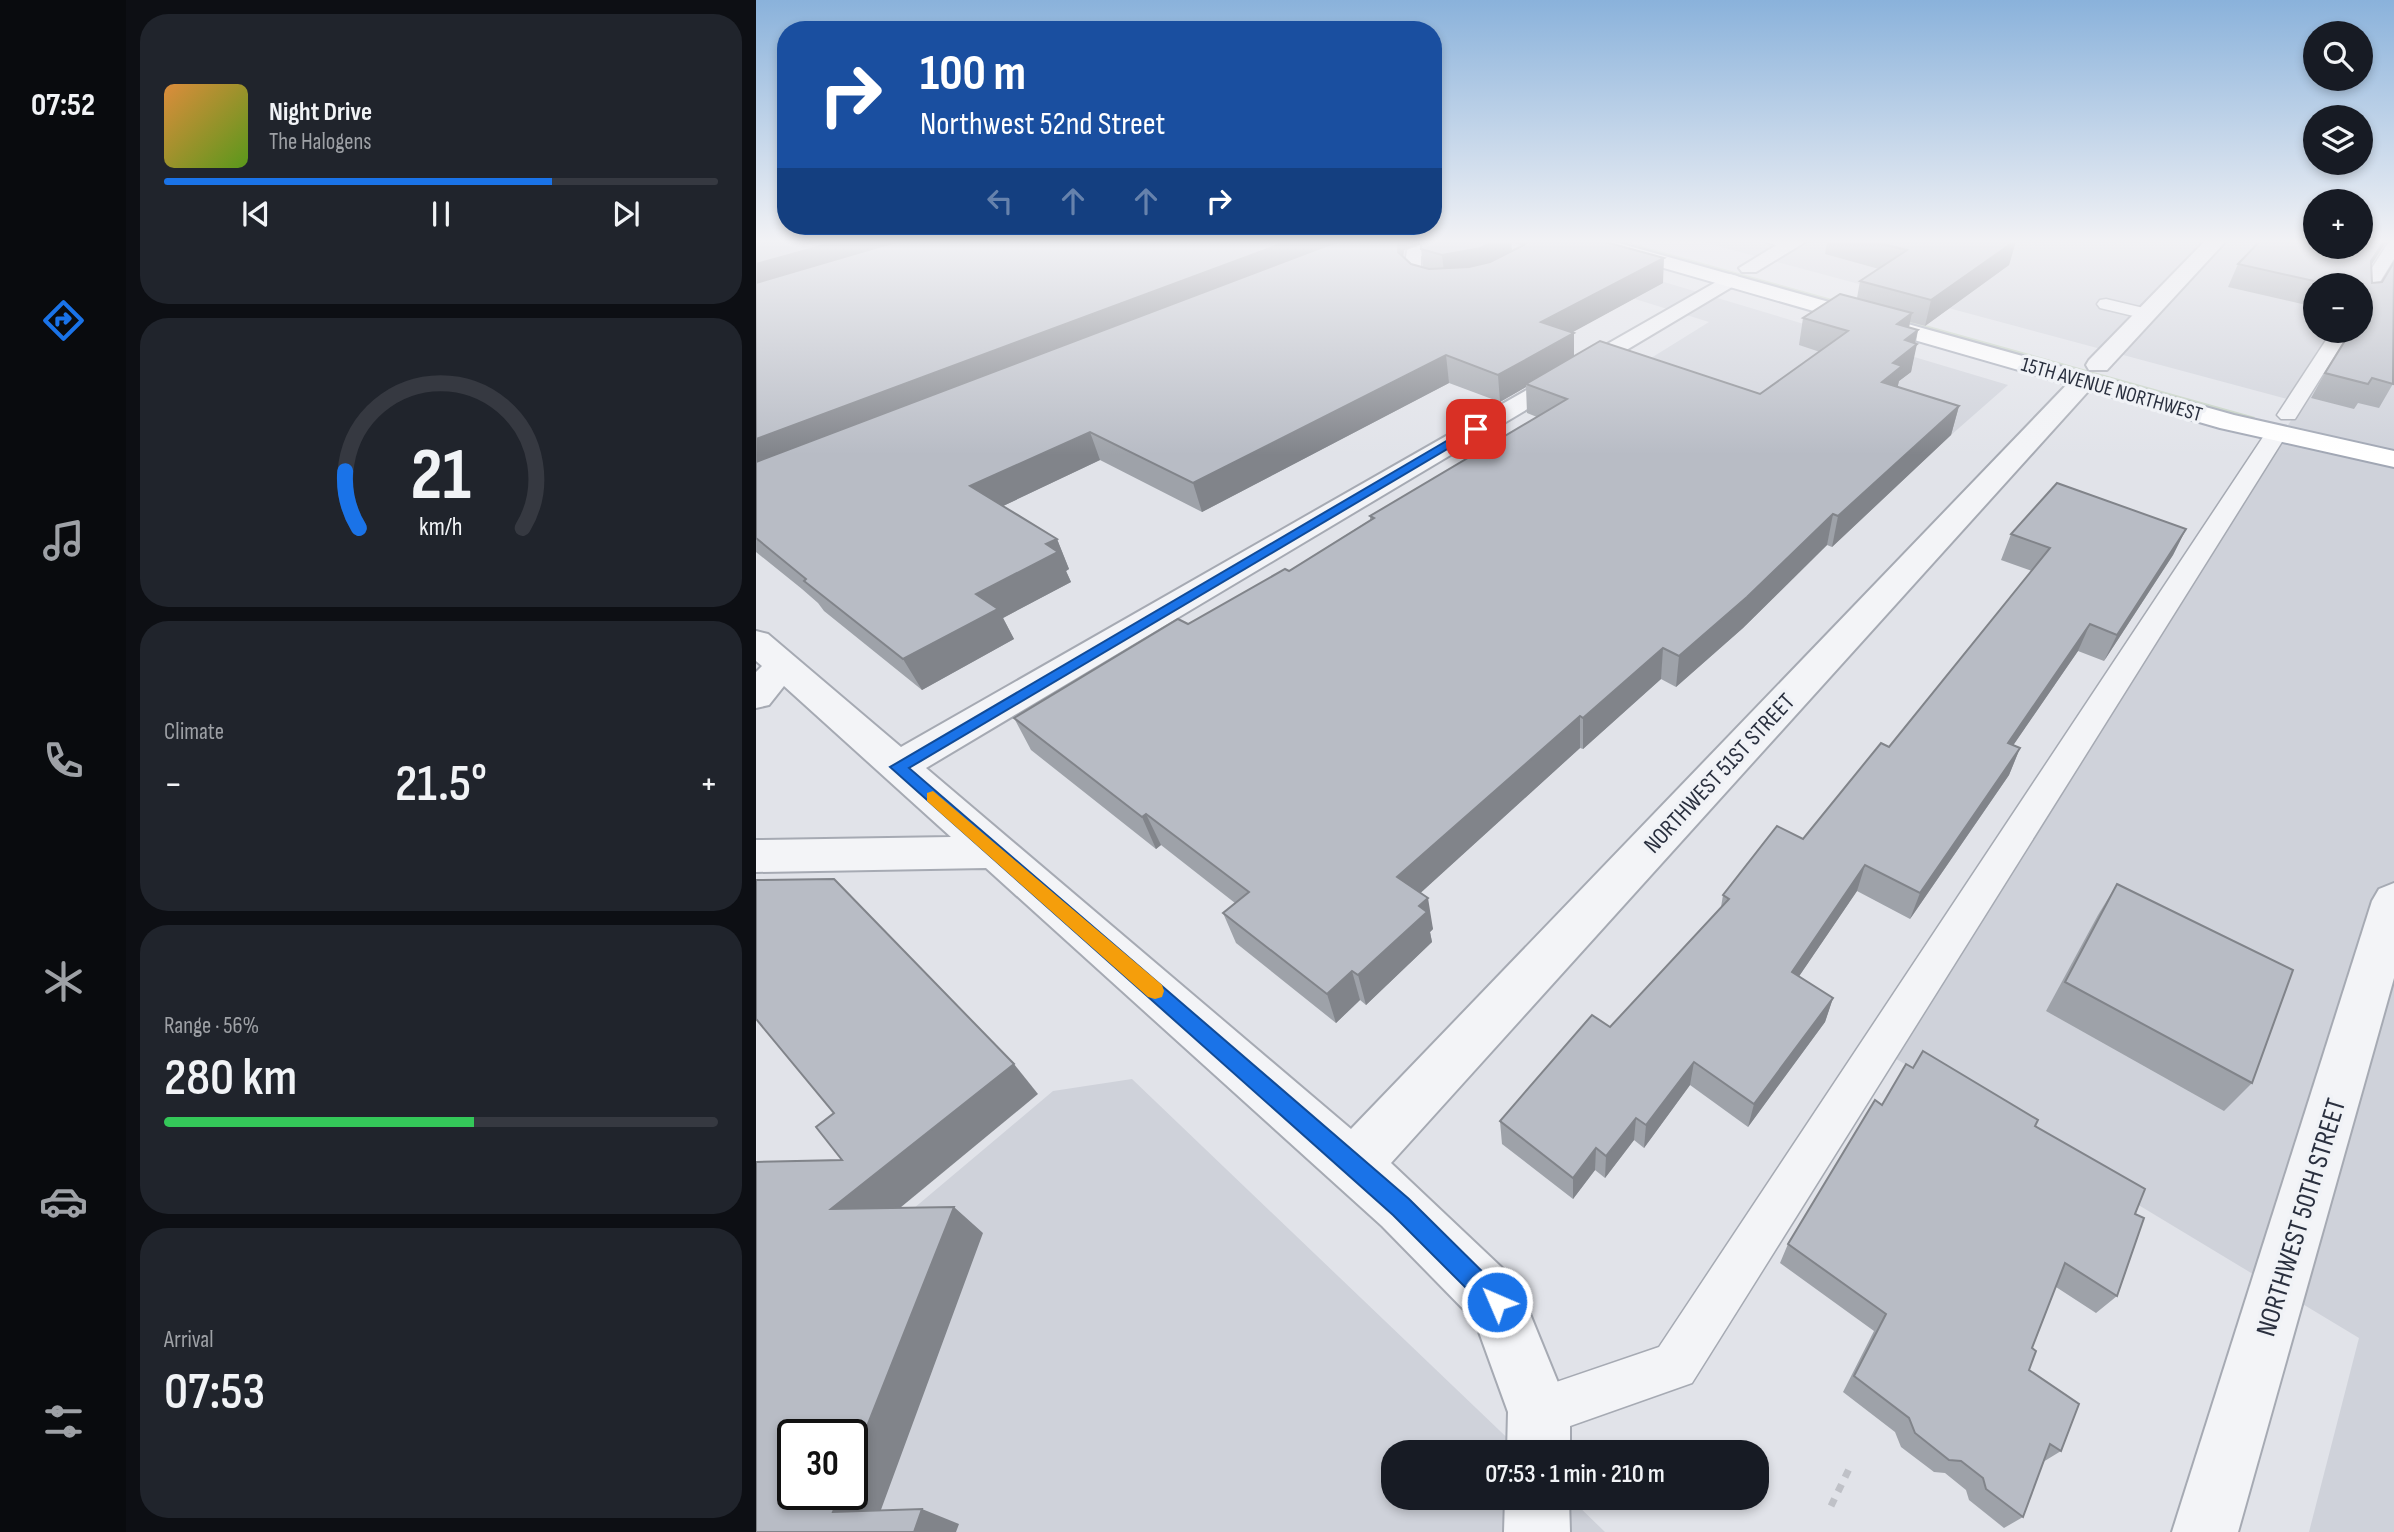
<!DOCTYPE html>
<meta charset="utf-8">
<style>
:root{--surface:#171b24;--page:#20242c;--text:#f1f3f6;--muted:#9ea1a6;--line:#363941;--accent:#1a73e8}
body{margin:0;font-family:"Sofia Sans Condensed",sans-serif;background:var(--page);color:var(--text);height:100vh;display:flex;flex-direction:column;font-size:26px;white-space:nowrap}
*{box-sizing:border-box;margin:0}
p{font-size:23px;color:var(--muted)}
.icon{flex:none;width:38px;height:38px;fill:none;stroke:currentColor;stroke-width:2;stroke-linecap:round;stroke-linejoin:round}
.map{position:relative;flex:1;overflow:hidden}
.panel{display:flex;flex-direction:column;gap:14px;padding:14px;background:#0d0f14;width:630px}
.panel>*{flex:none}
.top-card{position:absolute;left:21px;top:21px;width:665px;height:214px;border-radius:28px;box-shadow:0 4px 10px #0003;background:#1a4fa0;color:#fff;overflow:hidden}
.controls{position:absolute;left:1547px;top:21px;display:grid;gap:14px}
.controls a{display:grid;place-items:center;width:70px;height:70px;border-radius:50%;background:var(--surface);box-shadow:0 4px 10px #0003;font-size:35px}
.speed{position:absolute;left:21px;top:1419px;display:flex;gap:14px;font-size:35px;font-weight:700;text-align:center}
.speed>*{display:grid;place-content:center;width:91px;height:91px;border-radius:50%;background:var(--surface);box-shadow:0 4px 10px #0003;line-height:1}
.speed .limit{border:4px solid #111;border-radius:10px;background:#fff;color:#111}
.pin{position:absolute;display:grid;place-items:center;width:60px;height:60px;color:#fff;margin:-30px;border-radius:14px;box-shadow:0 4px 10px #0006}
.me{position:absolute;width:77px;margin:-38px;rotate:315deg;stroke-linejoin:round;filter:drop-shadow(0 0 5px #0008)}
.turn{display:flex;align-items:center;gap:24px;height:147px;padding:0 28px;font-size:32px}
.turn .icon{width:91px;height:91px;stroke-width:2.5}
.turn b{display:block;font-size:49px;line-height:60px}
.lanes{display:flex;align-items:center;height:66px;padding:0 28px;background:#0003;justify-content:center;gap:35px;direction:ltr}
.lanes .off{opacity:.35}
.big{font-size:52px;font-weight:600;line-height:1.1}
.panel .tile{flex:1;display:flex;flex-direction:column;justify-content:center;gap:10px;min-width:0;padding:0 24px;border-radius:28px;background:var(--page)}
.panel .dial{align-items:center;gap:0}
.dial svg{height:182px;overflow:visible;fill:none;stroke:var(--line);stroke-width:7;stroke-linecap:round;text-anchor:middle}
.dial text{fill:var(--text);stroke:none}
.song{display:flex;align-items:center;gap:21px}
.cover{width:84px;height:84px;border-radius:10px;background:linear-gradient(135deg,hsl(30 70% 55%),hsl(90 70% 35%))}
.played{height:7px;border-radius:4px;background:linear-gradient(90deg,var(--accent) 70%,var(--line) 70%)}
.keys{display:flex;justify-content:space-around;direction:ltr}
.heat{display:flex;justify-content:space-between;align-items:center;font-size:38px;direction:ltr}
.charge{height:10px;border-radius:5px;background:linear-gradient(90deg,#34c759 56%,var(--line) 0)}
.trip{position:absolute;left:625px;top:1440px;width:388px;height:70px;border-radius:28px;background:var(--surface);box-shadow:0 4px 10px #0003;font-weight:600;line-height:70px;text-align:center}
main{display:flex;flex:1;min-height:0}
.dock{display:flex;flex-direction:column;width:126px;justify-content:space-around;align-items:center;background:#090b0e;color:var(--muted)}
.dock .icon{width:49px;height:49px}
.dock .active{color:var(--accent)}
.dock b{font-size:32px;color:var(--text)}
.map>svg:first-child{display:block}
.built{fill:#cfd2da;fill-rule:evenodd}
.green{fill:#c5d2c2}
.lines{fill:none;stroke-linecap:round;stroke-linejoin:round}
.service-casing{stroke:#a6aab3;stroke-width:3}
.minor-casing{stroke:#a6aab3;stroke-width:4}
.primary-casing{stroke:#a1a7b4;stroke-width:4}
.path{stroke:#bfc1c7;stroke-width:7;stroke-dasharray:8 8;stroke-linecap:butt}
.service{fill:#f3f4f7;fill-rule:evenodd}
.minor{fill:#f3f4f7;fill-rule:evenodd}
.primary{fill:#fff;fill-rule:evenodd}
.wall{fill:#9ea2a9;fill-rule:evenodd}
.shaded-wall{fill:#81848a}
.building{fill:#b8bcc5;stroke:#81848a;stroke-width:2}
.route{fill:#1a73e8;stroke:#114b97;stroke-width:2}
.slow{fill:#f59e0b}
.labels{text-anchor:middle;stroke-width:7;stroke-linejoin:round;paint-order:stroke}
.far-street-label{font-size:21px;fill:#2a303f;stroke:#f0f2f6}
.street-label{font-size:24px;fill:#2a303f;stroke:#f0f2f6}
.near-street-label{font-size:28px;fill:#2a303f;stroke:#f0f2f6}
</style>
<main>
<nav class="dock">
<b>07:52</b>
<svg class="icon active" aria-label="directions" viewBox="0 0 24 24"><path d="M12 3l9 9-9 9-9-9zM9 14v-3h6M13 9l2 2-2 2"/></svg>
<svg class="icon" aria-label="music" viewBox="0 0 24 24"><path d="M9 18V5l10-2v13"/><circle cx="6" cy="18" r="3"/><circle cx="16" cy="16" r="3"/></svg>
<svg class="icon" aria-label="phone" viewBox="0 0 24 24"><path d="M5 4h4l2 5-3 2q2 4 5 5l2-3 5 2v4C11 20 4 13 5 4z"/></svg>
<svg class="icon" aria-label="climate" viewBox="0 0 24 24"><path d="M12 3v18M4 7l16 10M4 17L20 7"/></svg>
<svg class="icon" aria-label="car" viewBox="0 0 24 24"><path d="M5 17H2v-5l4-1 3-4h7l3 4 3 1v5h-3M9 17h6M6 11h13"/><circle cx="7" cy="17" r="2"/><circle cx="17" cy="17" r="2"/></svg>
<svg class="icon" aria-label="filters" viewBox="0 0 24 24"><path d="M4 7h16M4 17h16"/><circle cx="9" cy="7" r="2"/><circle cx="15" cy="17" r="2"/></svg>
</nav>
<section class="panel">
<div class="tile">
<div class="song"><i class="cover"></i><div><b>Night Drive</b><p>The Halogens</p></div></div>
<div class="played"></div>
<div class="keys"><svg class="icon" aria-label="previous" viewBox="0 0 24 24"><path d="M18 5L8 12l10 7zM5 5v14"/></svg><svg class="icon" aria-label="pause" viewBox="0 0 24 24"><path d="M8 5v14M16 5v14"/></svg><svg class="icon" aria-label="next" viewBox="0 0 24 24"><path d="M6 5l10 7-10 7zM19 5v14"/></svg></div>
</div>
<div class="tile dial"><svg viewBox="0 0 100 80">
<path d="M14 69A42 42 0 1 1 86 69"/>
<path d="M14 69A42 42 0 0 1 8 44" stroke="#1a73e8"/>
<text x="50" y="56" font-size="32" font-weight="700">21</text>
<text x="50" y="72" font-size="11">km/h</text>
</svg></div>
<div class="tile"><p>Climate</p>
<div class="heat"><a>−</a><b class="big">21.5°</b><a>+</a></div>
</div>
<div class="tile"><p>Range · 56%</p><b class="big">280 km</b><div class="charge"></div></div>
<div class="tile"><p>Arrival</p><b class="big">07:53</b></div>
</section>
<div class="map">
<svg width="1638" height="1532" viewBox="0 0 1638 1532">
<rect width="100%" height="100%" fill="#e1e3e9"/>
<!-- built -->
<g class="built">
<path d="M518,241H771L1252,385L1195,435L1013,413L879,368L953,322L773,266L696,302Z"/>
<path d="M943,241H1559V247H1605V241H1638V1532H1553L1603,1338L1132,1054L1546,403ZM1559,285H1605V331H1559Z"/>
<path d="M376,1079L766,1452H637V1498H814L849,1532H0V1184L151,1214L297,1091ZM37,1435H96V1494H37Z"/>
</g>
<!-- green -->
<path class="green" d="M851,241H868L1499,417L1495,423Z"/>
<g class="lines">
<!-- service casing -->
<g class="service-casing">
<g id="service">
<path d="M674,241H695L665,256V275L691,288L682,293L663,289L647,277L651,250Z"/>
<path d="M1008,241H1034L1041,245L1033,250Z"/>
<path d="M1638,241V259L1611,303L1605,304V285L1632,243Z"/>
<path d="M1350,299L1396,310L1399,314L1390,319L1344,308L1341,304L1344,300Z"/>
<path d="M1576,331H1594L1539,419H1525L1521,415Z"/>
<path d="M1518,430L1529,437L936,1383L783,1437L765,1430L758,1412L765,1394L903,1347L1507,437Z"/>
</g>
</g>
<!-- minor casing -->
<g class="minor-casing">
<g id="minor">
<path d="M1027,241H1051L1000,272H986L983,268Z"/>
<path d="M1449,241H1470L1351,370H1333L1330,365L1333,360Z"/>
<path d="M974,274L981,276L985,280L981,284L170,768L595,1129L1319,376H1337L1340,381L1337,386L635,1163L761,1282L814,1412V1452H751L752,1412L719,1321L626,1226L230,868L0,872V840L195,837L28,686L13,705L0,708V672L6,666L0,661V631L12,634L145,747Z"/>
<path d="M1638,883V978L1482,1532H1416L1616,901L1623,889Z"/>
<path d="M749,1498H813L814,1532H748Z"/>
</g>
</g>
<!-- primary casing -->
<g class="primary-casing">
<path id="primary" d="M825,241H855L1478,415L1638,451V467L1464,428L828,245Z"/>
</g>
<!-- path -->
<path class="path" d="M1075,1506L1094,1467"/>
<!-- service -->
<use href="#service" class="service"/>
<!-- minor -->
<use href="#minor" class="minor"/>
<!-- primary -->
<use href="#primary" class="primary"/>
</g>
<!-- wall -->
<g class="wall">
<path d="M0,241H846L907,283L816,332L818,333V356L1004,394L1064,352L1043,345L1047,318L1101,298L1104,281L1123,269L1069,254L1071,241H1260L1253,265L1169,326L1154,322L1153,328L1162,330L1155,372L1143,381L1141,387L1203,406L1195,435L1076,547L1071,545L987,628L920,687L905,679L827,749L824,748L664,893L677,929L674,932L676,942L610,1005L604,1000L580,1023L480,943L467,913L479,903L405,845L400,849L275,750L258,718L533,571L614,520V516L781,417L771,413L770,387L744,402L693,383L446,512L344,460L247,506L301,539L313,569L310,571L315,582L247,618L258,639L166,690L68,611L62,603L46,589L0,552ZM665,242V249L667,267L655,264L647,257L648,250ZM755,242L767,246L756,251Z"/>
<path d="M1630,242L1615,265L1616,283L1638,382L1623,408L1602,403L1598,409L1555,398L1569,373L1605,331V285H1559V307L1472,287L1482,264Z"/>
<path d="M1430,529L1417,555L1348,661L1322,651L1257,745L1264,748L1253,775L1154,919L1101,891L1043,976L1077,998L1069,1022L992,1127L934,1085L888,1148L878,1140L849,1178L839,1170L817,1199L746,1144L744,1121L854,1027L965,907L967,895L1047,839L1133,747L1276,571L1245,560L1255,534Z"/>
<path d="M1361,884L1496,1083L1468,1111L1290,1011L1342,915Z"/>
<path d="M1157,1068L1279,1126L1379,1214L1361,1296L1340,1313L1300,1287L1276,1348L1273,1370L1305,1451L1287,1462L1267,1517L1248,1528L1213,1500L1210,1490L1189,1473L1178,1472L1145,1447L1139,1432L1087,1392L1118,1331L1024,1263L1032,1244L1126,1105Z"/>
</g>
<!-- shaded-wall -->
<g class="shaded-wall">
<path d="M83,241H175L0,293V264Z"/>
<path d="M533,241H600L0,474V439Z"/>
<path d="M643,241H669L648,250L644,277L642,252Z"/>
<path d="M740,241H755L756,257L689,280L686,255Z"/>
<path d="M1260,241L1253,265L1169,326L1175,300Z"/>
<path d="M1628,241H1634L1630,242L1603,284L1615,261Z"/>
<path d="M908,258L907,283L786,349L785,322Z"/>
<path d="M1156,313L1150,340L1162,330L1158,346L1161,344L1155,372L1143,381L1140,394L1126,382L1141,324Z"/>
<path d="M818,333V360L770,384V387L744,402L742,375Z"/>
<path d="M690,355L693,383L446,512L437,483Z"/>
<path d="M1203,406L1195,435L1076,547L1082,516Z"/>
<path d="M334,432L344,460L228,515L214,486Z"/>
<path d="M1077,514L1071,545L987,628L920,687L923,656Z"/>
<path d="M1430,529L1417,555L1348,661L1361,635Z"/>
<path d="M301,539L313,569L310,571L315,582L247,618L258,639L166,690L147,659L220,594L290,544Z"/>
<path d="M1334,624L1322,651L1241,769L1252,743Z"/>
<path d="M907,648L905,679L827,749V718Z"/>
<path d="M824,716V748L648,908L641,877Z"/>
<path d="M1264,748L1253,775L1154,919L1164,893Z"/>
<path d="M390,814L405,845L400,849L386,817Z"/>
<path d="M1109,865L1101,891L1029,997L1036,972Z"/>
<path d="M672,898L677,929L674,932L676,942L610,1005L602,975L663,906Z"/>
<path d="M596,971L604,1000L580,1023L571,994Z"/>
<path d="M1077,998L1069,1022L992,1127L998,1104Z"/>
<path d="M938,1062L934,1085L888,1148L890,1125Z"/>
<path d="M258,1064L282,1094L110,1236L75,1209Z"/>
<path d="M880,1118L878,1140L849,1178L850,1156Z"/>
<path d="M840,1148L839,1170L817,1199V1178Z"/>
<path d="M198,1207L227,1233L119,1526L77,1512L84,1494H96V1464Z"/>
<path d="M166,1509L203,1524L200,1532H158Z"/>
</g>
<!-- building -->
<g class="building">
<path d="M0,241H83L0,264Z"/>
<path d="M143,241H533L0,439V283Z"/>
<path d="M583,241H643L642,252L655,264L673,269L713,267L734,262L768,245L773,241H846L908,258L785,322L818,333L742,375L690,355L437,483L334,432L214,486L301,539L290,544L302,552L220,594L242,609L147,659L48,581L50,579L0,538V462Z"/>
<path d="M665,241H740L725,248L686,255L665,249Z"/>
<path d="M1114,241H1259L1175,300L1104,281L1151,250Z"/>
<path d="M1504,241H1559V247H1605V241H1628L1615,261L1616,283L1626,282L1638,262L1637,384L1616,378L1612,384L1569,373L1595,331H1605V316L1609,309L1607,305L1614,294L1605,292V285H1576L1482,264Z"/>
<path d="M1084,294L1156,313L1141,324L1162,330L1149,340L1161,344L1137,363L1146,366L1126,382L1203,406L1082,516L1077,514L991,597L923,656L907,648L827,718L824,716L641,877L672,898L663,906L671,912L602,975L596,971L571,994L467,913L493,892L390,814L386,817L258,718L422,619L432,624L529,569L533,571L618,518L614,516L811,399L770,384L844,341L1004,394L1092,331L1047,318Z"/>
<path d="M1301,483L1430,529L1361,635L1334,624L1252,743L1264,748L1164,893L1109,865L1036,972L1077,998L998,1104L938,1062L890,1125L880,1118L850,1156L840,1148L817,1178L744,1121L836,1015L854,1027L973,899L967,895L1021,826L1047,839L1125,743L1133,747L1294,548L1255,534Z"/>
<path d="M78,879L258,1064L75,1209L198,1207L96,1464V1435H37V1494H84L77,1512L166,1509L158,1532H0V1162L86,1160L60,1127L78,1113L0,1019V880Z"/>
<path d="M1361,884L1537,970L1496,1083L1309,982Z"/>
<path d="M1167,1051L1282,1120L1279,1126L1389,1189L1379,1214L1388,1218L1361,1296L1309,1263L1276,1348L1280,1351L1273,1370L1323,1404L1305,1451L1294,1444L1267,1517L1230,1489L1227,1478L1205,1461L1193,1460L1159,1433L1153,1418L1098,1376L1130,1314L1032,1244L1119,1100L1126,1105L1150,1064L1157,1068Z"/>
</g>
<!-- sky -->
<linearGradient id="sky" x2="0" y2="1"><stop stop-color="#8ab2db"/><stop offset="0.53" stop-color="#f2f2f5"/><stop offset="1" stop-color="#f2f2f5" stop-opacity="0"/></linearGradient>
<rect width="1638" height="455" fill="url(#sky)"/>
<!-- route -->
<path class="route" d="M716,426L725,429L153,768L653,1199L749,1294L753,1302L749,1310L741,1314L732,1310L637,1215L134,767Z"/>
<!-- slow -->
<path class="slow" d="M177,791L406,985L408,991L406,997L399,999L392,997L171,801V793Z"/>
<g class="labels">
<!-- far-street labels -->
<g class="far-street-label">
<text transform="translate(1356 389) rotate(16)" y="7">15TH AVENUE NORTHWEST</text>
</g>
<!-- street labels -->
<g class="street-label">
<text transform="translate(963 773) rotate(-47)" y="8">NORTHWEST 51ST STREET</text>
</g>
<!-- near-street labels -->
<g class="near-street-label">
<text transform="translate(1544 1217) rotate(-73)" y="10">NORTHWEST 50TH STREET</text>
</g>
</g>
</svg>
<div class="controls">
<a><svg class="icon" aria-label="search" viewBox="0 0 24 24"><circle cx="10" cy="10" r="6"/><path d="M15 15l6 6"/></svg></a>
<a><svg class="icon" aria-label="layers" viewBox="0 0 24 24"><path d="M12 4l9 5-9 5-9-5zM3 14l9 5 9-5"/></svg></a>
<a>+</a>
<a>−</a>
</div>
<div class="speed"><div class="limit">30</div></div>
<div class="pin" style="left:720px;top:429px;background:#d93025"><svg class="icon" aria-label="arrive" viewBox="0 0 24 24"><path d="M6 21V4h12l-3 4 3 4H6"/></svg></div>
<svg class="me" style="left:741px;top:1302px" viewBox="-20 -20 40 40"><circle r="17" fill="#1a73e8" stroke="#fff" stroke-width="3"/><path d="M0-11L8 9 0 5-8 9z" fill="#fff"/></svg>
<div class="trip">07:53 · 1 min · 210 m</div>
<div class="top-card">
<div class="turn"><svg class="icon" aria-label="right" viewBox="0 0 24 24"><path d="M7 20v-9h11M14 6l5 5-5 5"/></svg><div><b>100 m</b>Northwest 52nd Street</div></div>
<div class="lanes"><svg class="icon off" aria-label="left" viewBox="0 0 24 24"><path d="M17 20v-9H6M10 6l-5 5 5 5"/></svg><svg class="icon off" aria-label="ahead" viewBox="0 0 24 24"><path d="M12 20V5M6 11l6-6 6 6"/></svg><svg class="icon off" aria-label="ahead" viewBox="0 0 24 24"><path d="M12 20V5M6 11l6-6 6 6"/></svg><svg class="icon" aria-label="right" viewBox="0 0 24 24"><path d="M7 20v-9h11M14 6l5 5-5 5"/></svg></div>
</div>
</div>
</main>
